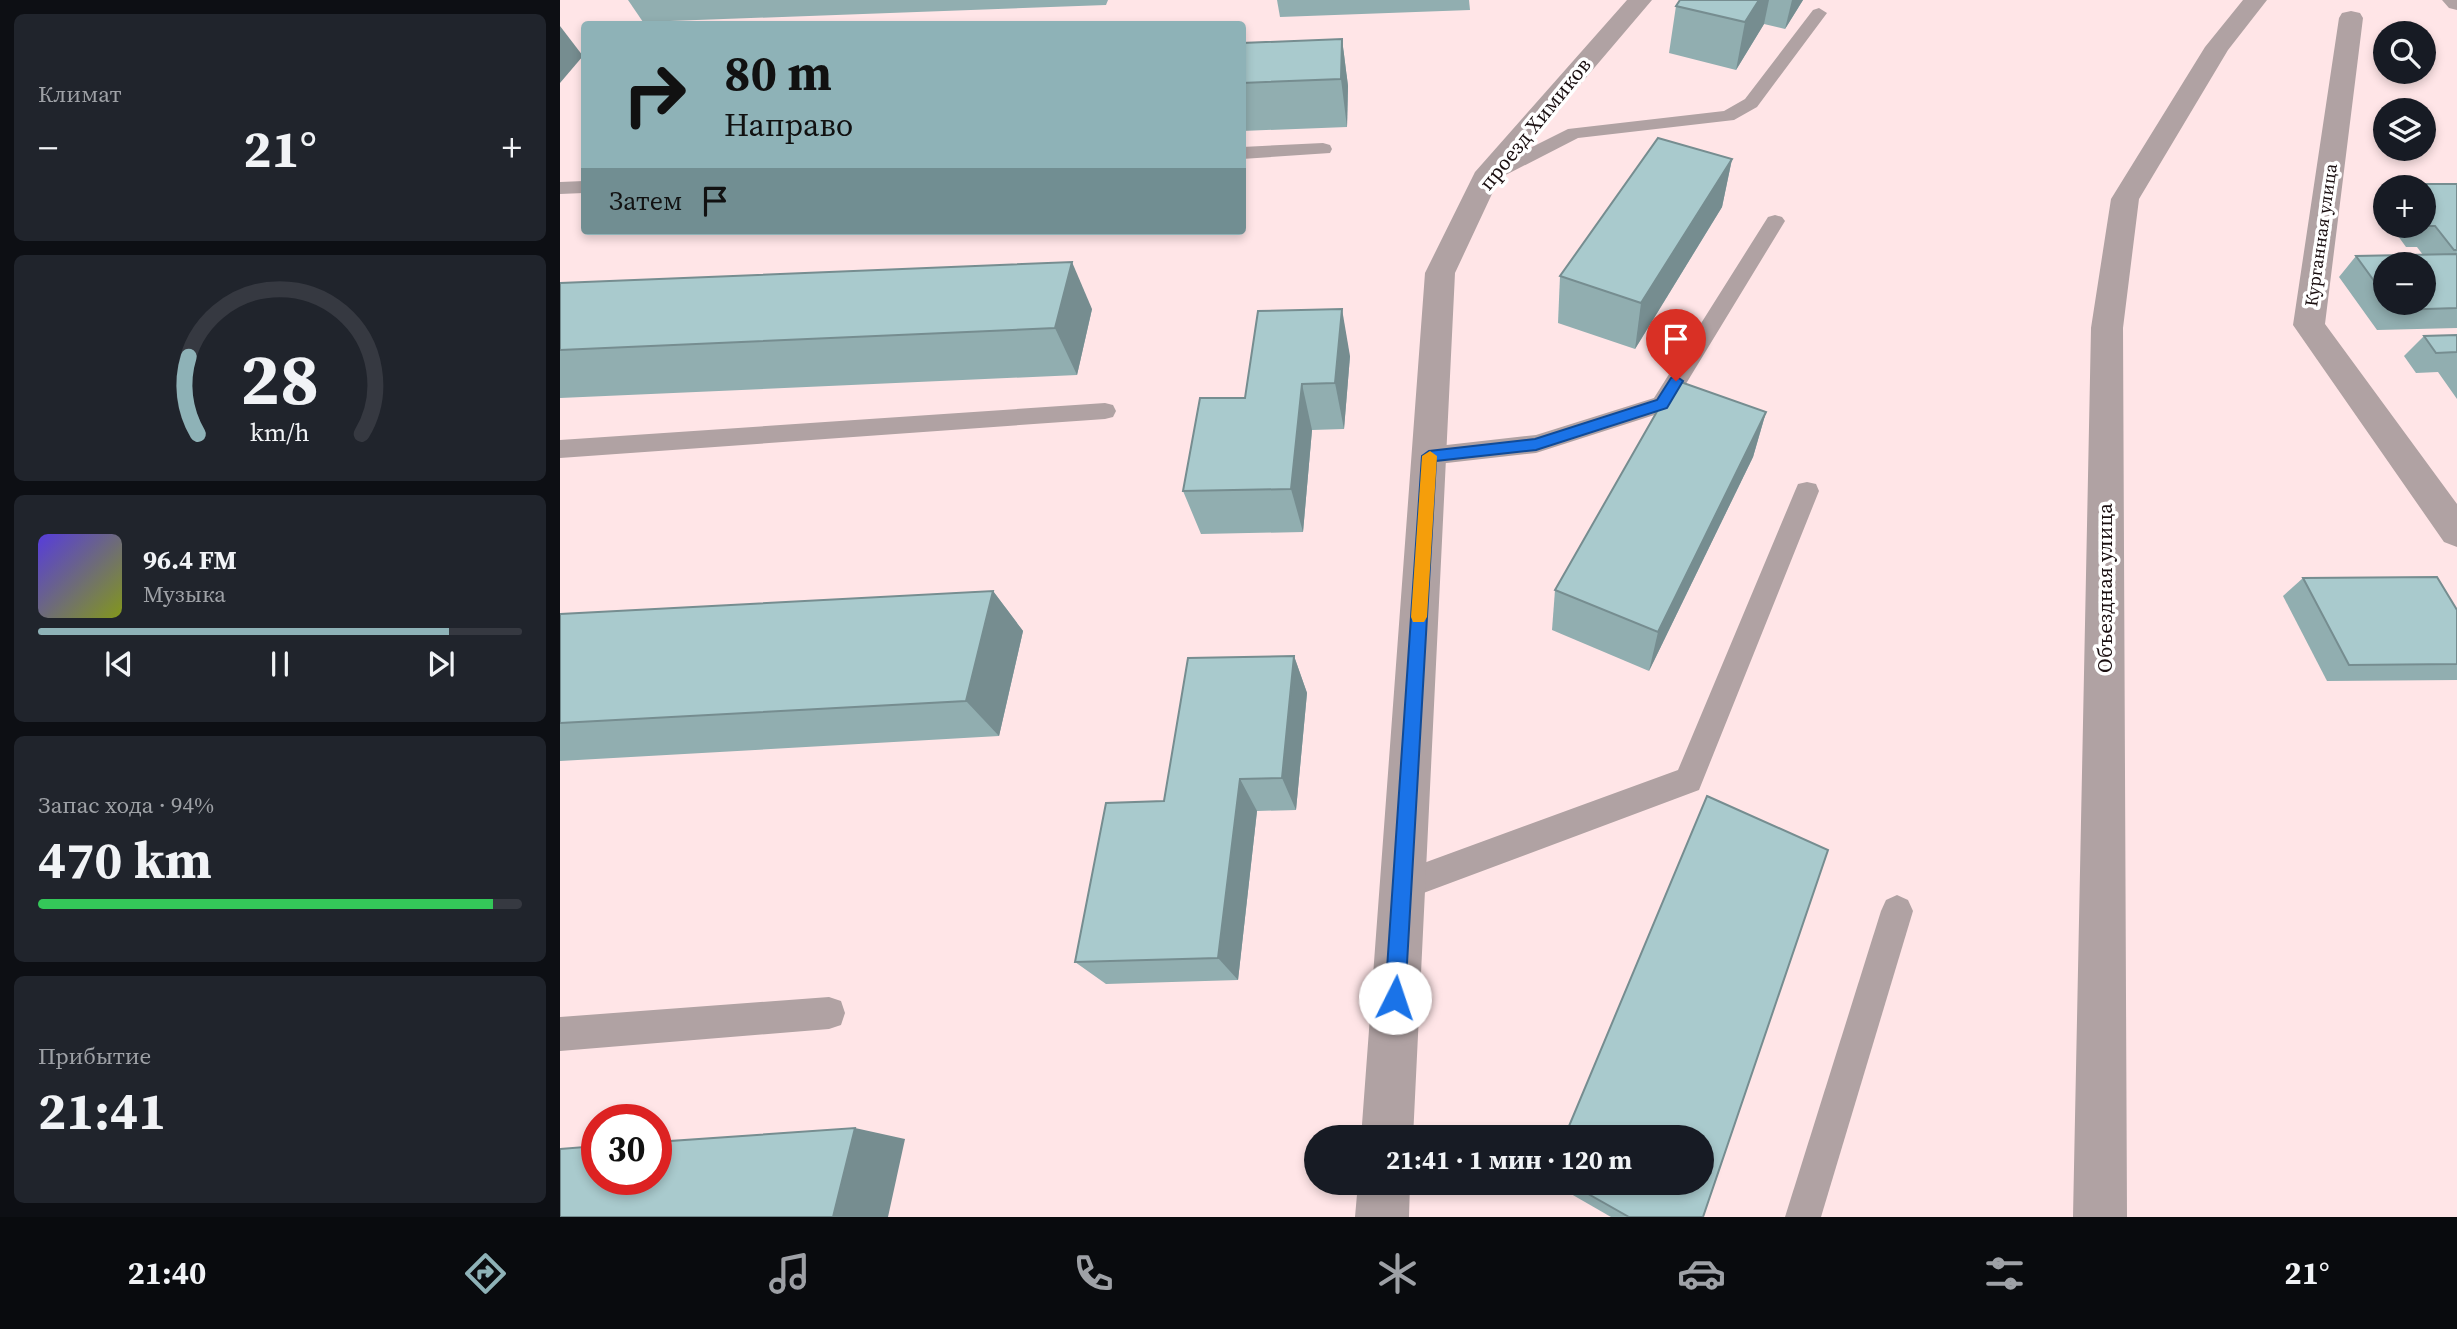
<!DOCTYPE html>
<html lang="ru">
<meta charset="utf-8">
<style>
:root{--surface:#171b24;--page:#20242c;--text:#f1f3f6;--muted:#9ea1a6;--line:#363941;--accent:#8eb2b7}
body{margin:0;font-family:"Source Serif 4",serif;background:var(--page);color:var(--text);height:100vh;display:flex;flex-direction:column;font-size:26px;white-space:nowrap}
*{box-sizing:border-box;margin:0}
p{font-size:23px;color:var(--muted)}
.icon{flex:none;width:38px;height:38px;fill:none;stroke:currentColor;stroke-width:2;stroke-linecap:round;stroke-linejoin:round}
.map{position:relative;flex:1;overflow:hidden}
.drawer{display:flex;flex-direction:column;gap:14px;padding:14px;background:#0d0f14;width:560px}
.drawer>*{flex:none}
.top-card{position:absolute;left:21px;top:21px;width:665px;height:214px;border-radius:7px;box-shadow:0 4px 10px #0003;background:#8eb2b7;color:#111;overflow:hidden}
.fabs{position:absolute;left:1813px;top:21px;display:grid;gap:14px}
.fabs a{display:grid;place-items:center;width:63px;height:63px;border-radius:50%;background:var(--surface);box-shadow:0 4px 10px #0003;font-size:35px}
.speed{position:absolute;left:21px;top:1104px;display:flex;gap:14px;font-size:35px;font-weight:700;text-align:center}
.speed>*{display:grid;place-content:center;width:91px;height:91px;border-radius:50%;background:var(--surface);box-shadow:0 4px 10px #0003;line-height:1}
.speed .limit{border:10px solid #d22;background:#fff;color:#111}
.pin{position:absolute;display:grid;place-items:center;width:60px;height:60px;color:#fff;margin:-72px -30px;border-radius:50% 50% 50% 0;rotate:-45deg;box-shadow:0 0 7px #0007}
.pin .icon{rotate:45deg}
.me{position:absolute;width:77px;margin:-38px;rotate:4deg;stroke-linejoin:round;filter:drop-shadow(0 0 5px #0008)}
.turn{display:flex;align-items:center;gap:24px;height:147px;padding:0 28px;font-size:32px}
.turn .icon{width:91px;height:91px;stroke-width:2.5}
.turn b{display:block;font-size:49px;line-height:60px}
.then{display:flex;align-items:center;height:66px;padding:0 28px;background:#0003;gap:14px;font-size:26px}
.big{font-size:52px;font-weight:700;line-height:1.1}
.drawer .tile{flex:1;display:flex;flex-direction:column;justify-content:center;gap:10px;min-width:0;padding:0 24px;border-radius:10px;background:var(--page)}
.drawer .dial{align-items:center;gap:0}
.dial svg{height:182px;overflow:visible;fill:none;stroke:var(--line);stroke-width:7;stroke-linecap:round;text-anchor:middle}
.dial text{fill:var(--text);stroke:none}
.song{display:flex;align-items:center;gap:21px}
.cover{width:84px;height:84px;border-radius:10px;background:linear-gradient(135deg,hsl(250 70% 55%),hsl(70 70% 35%))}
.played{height:7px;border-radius:4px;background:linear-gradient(90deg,var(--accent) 85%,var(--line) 85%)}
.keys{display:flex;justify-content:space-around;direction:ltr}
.heat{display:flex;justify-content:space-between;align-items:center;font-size:38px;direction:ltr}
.charge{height:10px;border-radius:5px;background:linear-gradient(90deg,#34c759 94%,var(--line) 0)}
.trip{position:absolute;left:744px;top:1125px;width:410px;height:70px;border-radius:35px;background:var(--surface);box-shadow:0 4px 10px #0003;font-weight:700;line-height:70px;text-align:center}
.dock{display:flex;height:112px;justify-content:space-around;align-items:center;background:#090b0e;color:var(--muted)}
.dock .icon{width:49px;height:49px}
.dock .active{color:var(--accent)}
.dock b{font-size:32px;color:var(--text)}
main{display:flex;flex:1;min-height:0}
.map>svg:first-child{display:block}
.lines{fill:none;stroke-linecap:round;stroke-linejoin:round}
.lane{fill:#b0a2a3;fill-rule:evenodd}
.street{fill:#b0a2a3;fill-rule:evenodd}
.wall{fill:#91aeb0;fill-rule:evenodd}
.shaded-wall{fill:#768d90}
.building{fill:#a9cacd;stroke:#768d90;stroke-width:2}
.route{fill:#1a73e8;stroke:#114b97;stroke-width:2}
.slow{fill:#f59e0b}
.labels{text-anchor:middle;stroke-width:7;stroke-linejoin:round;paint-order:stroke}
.far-street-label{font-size:18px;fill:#1a0f10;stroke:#fff}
.street-label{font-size:21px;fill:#1a0f10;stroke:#fff}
</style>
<main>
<section class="drawer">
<div class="tile"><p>Климат</p>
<div class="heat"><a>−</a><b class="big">21°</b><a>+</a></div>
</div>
<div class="tile dial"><svg viewBox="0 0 100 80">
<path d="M14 69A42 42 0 1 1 86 69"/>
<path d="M14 69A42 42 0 0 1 10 35" stroke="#8eb2b7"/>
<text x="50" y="56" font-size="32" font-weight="700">28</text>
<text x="50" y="72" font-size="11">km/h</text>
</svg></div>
<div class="tile">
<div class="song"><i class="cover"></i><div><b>96.4 FM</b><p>Музыка</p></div></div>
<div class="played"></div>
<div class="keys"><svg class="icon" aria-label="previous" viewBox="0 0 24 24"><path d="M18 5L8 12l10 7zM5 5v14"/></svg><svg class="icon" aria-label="pause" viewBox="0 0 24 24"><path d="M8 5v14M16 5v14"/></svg><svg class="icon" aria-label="next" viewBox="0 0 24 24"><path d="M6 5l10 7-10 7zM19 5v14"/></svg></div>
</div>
<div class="tile"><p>Запас хода · 94%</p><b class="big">470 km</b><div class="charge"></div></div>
<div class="tile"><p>Прибытие</p><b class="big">21:41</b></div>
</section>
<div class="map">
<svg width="1897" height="1217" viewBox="0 0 1897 1217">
<rect width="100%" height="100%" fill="#ffe5e7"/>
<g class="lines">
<!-- lane -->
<g class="lane">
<path d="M1259,8L1267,13L1197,107L1174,120L1018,138L932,182L925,184L915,178L918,174L1008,129L1164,111L1185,99L1253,10Z"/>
<path d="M763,143L770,145L772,149L770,153L682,159V147Z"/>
<path d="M24,181V193L0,194V182Z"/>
<path d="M1215,215L1222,217L1225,221L1110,410L976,453L869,465L861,462L857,456L861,450L869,447L976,435L1094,398L1208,217Z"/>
<path d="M545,403L553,405L556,411L553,417L545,419L0,458V440Z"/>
<path d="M1247,482L1256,484L1259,491L1139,790L842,901L831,897L827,886L831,875L1118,770L1235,491L1238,484Z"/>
<path d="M1337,895L1348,900L1353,911L1261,1217H1225L1321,911L1326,900Z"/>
<path d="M269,997L281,1001L285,1013L281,1025L269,1029L0,1051V1017Z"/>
</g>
<!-- street -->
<g class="street">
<path d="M1067,0H1092L938,181L895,273L853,1138H801L865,273L915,172Z"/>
<path d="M1683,0H1707L1668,50L1579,199L1563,328L1567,1217H1513L1531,328L1551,199L1645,47Z"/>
<path d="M1882,0H1897V10L1889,8Z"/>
<path d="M1791,11L1800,13L1803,18L1765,324L1897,504V547L1884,542L1733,325L1779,18L1782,13Z"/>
<path d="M798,1183H850L849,1217H795Z"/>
</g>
</g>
<!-- wall -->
<g class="wall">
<path d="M68,0H548L546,5L83,22Z"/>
<path d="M717,0H909L910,10L720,17Z"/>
<path d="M1120,0H1243L1225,29L1204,24L1176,70L1109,53L1116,6Z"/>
<path d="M782,39L788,86L787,127L682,131V43Z"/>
<path d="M1172,159L1162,207L1075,349L998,323L1000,276Z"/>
<path d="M1843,184H1897V328L1817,330L1779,277L1796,256L1863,255L1857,247H1846L1833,229L1836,226H1864V187H1840ZM1825,264L1864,303H1825Z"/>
<path d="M0,283L532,309L517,375L0,398Z"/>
<path d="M1897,335V399L1878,372L1856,373L1844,356L1864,336Z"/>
<path d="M790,356L784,429L752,430L743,532L641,534L623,491L685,398Z"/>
<path d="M1206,412L1193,457L1089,671L992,630L995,590Z"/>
<path d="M1743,578L1897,610V680L1767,681L1723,596Z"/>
<path d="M433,591L463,631L439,736L0,761V614Z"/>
<path d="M734,656L747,693L736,810L697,811L678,980L546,984L515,962L604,801Z"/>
<path d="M992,1183H1141L1143,1217H1051Z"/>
</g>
<!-- shaded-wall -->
<g class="shaded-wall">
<path d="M1199,0H1209L1204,24L1176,70L1185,22Z"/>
<path d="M1232,0H1243L1225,29Z"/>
<path d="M0,26L23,56L0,83Z"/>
<path d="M782,39L788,86L787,127L781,79Z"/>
<path d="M1172,159L1162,207L1075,349L1081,303Z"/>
<path d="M512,262L532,309L517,375L495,328Z"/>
<path d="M782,309L790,356L784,429L775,383Z"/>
<path d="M742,384L752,430L743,532L731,489Z"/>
<path d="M1206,412L1193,457L1089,671L1098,632Z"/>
<path d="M433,591L463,631L439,736L406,701Z"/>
<path d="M734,656L747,693L736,810L722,778Z"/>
<path d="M680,779L697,811L678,980L658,958Z"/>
<path d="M295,1128L345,1139L328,1217H273Z"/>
</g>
<!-- building -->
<g class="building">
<path d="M1120,0H1199L1185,22L1116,6Z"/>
<path d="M782,39L781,79L682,83V43Z"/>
<path d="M1098,138L1172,159L1081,303L1000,276Z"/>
<path d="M1843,184H1897V250H1894L1875,226H1864V187H1845Z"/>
<path d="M1897,254V308L1835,310L1830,303H1864V264H1825V296L1796,256Z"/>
<path d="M512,262L495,328L0,350V283Z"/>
<path d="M782,309L775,383L742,384L731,489L623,491L640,398H685L698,311Z"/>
<path d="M1897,335V352L1876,353L1864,336Z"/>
<path d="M1115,380L1206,412L1098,632L995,590Z"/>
<path d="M1877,577L1897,610V664L1789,665L1743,578Z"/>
<path d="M433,591L406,701L0,723V614Z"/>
<path d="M734,656L722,778L680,779L658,958L515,962L546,803L604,801L628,658Z"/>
<path d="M1147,796L1268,850L1143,1217H1069L1009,1183H1141V1138H1004Z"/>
<path d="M295,1128L273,1217H0V1149L37,1146V1180H96V1142Z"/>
</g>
<!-- route -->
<path class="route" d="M1116,376L1123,381L1107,408L976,450L876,461L845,998L842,1005L835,1008L828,1005L825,998L862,456L869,451L975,439L1097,400L1111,378Z"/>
<!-- slow -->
<path class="slow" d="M870,451L877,456L867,617L864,622H853L851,617L862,456Z"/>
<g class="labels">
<!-- far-street labels -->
<g class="far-street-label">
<text transform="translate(1761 235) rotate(-82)" y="6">Курганная улица</text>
</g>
<!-- street labels -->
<g class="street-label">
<text transform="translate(975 124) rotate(-51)" y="7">проезд Химиков</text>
<text transform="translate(1545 588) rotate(-90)" y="7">Объездная улица</text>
</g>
</g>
</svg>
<div class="fabs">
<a><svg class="icon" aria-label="search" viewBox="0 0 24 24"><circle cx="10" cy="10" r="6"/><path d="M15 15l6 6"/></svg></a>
<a><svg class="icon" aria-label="layers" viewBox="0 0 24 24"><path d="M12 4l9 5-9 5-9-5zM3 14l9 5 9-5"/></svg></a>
<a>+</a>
<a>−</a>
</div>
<div class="speed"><div class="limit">30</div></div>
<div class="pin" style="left:1116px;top:381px;background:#d93025"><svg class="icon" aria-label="arrive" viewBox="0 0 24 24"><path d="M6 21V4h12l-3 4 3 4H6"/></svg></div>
<svg class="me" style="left:835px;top:998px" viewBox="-20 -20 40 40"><circle r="19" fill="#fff"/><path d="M0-13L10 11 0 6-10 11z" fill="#1a73e8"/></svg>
<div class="trip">21:41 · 1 мин · 120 m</div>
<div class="top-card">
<div class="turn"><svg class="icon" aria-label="right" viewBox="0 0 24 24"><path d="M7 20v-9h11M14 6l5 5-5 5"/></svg><div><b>80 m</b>Направо</div></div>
<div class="then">Затем<svg class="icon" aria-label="arrive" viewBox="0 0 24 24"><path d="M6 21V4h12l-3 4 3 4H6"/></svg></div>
</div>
</div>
</main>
<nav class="dock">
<b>21:40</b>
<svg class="icon active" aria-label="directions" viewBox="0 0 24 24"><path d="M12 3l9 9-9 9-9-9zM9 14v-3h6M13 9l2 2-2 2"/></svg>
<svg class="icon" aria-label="music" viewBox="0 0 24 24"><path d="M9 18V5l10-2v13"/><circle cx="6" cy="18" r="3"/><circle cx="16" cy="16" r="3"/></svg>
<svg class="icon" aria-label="phone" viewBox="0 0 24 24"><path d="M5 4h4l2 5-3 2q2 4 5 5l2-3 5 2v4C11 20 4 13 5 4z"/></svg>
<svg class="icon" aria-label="climate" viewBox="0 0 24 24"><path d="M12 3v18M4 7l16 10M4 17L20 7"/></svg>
<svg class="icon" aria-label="car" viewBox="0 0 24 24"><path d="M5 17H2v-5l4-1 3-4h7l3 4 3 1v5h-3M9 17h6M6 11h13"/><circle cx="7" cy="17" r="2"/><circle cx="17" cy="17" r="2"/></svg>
<svg class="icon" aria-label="filters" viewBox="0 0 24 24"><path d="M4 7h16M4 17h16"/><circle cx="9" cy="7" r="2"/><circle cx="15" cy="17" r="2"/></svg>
<b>21°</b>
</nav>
